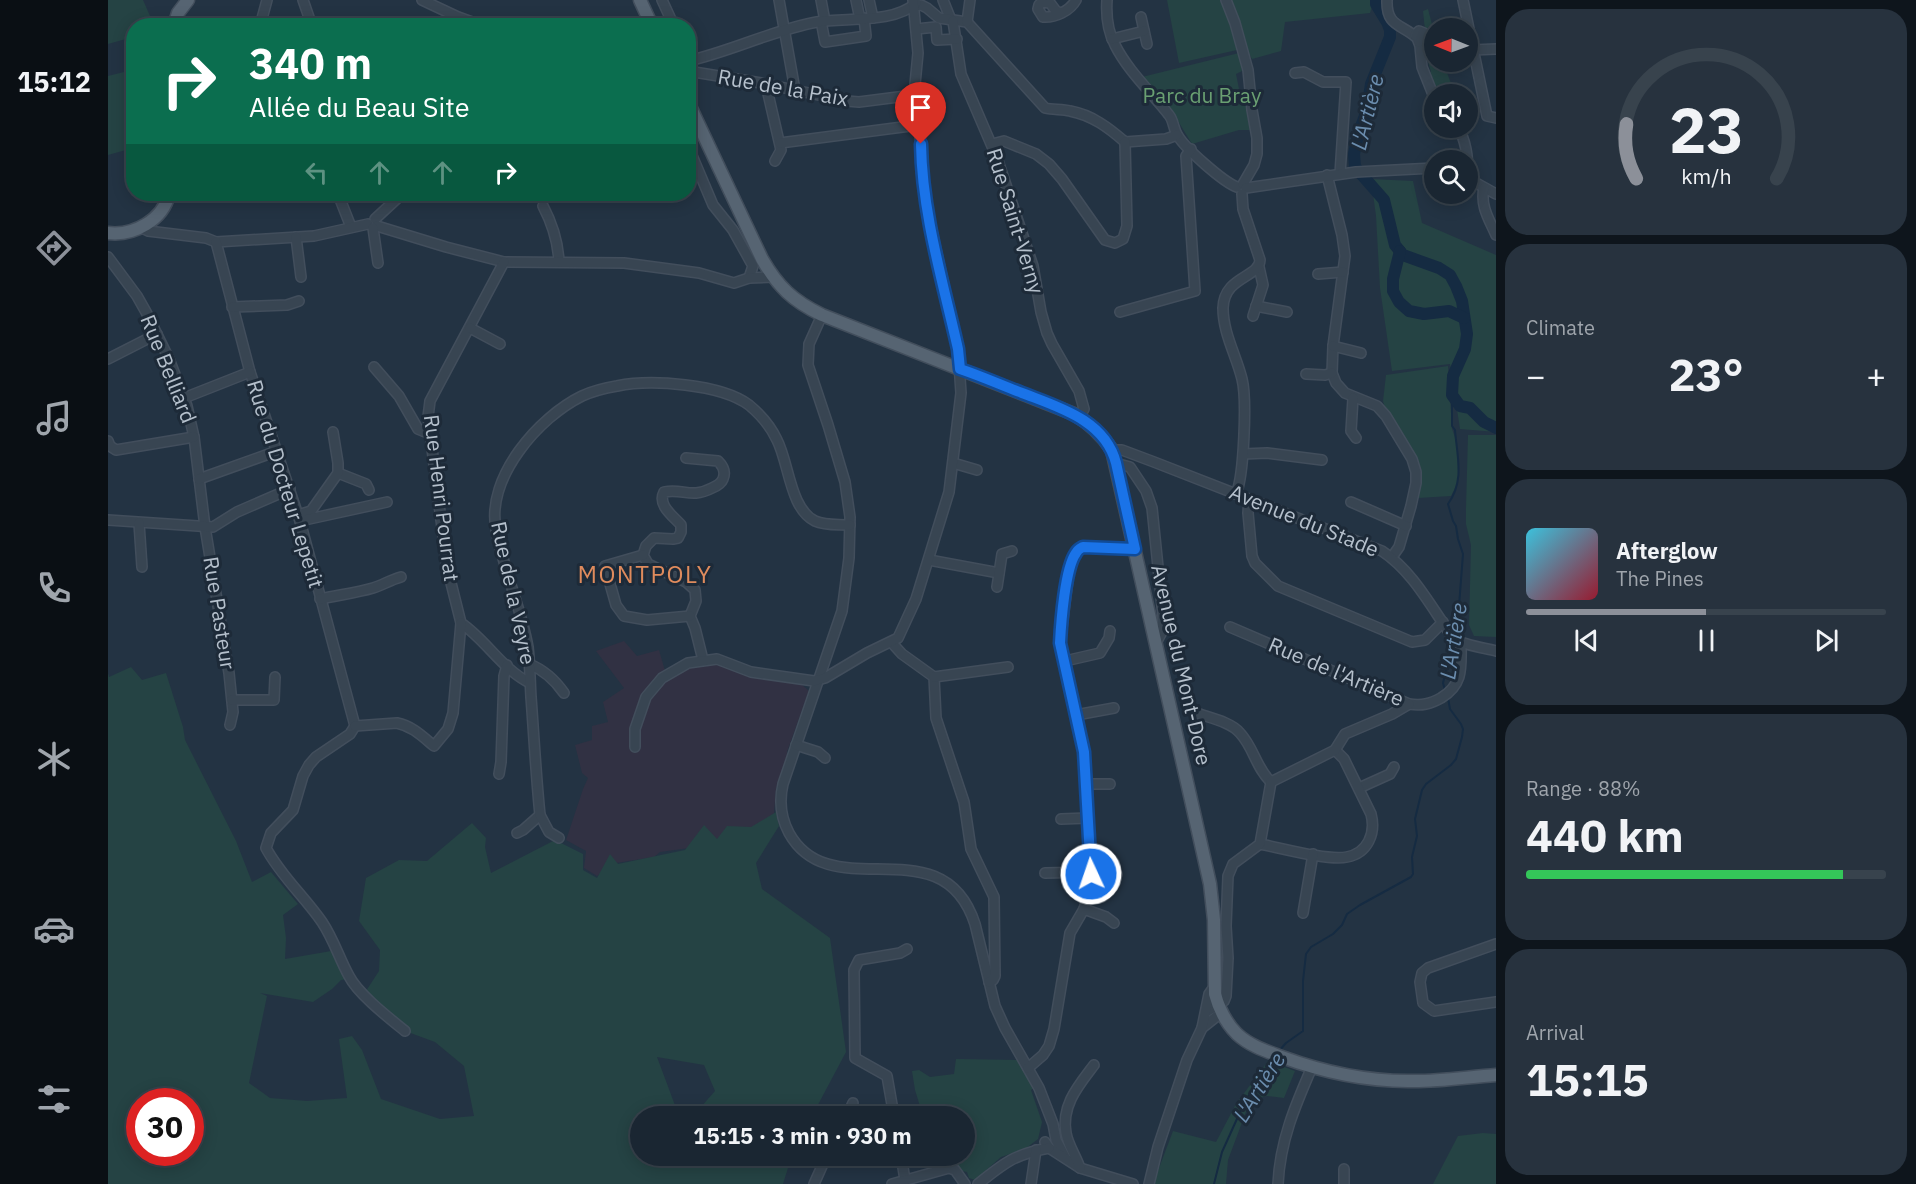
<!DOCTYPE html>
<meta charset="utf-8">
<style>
:root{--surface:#1a2632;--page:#27323e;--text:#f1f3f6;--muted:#9fa5ac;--line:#38434d;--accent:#8c9099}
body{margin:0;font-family:"IBM Plex Sans",sans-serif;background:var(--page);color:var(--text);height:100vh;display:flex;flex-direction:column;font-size:22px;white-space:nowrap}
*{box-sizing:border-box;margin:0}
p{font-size:20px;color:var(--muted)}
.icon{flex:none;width:33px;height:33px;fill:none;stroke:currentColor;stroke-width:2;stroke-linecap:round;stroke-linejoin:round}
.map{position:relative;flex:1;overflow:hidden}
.sheet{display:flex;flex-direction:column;gap:9px;padding:9px;background:#0e151c;width:420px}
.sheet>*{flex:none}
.top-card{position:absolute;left:18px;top:18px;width:570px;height:183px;border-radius:24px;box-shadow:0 3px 15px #0003,0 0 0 2px var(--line);background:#0b6e4f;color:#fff;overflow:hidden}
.needle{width:39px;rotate:271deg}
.controls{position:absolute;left:1316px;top:18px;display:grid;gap:12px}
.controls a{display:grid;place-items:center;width:54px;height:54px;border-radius:50%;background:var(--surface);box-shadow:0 3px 15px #0003,0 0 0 2px var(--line);font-size:30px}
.speed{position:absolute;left:18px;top:1088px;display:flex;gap:12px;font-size:30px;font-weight:700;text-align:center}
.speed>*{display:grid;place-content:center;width:78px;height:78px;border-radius:50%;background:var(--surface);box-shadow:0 3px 15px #0003,0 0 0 2px var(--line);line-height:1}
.speed .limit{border:9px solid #d22;background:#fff;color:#111}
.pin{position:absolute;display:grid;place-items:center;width:51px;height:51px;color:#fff;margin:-62px -26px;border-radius:50% 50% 50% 0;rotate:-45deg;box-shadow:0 0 6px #0007}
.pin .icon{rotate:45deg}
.me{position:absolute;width:66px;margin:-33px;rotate:357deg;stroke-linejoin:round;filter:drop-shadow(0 0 4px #0008)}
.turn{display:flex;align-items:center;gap:21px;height:126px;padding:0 24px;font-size:27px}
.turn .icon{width:78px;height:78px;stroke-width:2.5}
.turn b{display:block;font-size:42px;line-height:51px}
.lanes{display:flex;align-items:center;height:57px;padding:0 24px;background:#0003;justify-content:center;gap:30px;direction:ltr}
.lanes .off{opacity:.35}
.big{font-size:45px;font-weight:700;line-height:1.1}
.sheet .tile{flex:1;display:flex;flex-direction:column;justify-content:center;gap:9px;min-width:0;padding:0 21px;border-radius:24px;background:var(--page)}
.sheet .dial{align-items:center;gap:0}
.dial svg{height:156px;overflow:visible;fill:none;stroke:var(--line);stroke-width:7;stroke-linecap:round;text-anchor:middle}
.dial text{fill:var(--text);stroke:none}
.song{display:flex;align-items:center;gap:18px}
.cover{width:72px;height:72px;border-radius:9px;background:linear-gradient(135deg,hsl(190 70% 55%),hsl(350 70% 35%))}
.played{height:6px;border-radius:3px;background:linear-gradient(90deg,var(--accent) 50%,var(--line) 50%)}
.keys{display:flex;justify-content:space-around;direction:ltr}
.heat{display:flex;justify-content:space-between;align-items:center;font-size:33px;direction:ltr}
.charge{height:9px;border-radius:4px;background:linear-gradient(90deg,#34c759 88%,var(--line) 0)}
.trip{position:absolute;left:522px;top:1106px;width:345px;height:60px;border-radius:30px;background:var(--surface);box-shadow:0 3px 15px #0003,0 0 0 2px var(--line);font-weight:700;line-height:60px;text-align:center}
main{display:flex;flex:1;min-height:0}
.menu{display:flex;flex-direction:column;width:108px;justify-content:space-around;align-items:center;background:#0a0f14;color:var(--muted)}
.menu .icon{width:42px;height:42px}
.menu .current{color:var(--accent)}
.menu b{font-size:27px;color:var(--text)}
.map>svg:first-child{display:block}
.medical{fill:#313143}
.green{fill:#254344;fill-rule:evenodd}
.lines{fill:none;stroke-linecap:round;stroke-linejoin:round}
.stream{stroke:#152b42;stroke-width:2}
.river{stroke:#152b42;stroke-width:12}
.minor-casing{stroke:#424e5c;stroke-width:12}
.major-casing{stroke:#424e5c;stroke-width:15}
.minor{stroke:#384552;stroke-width:9}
.major{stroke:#566472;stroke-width:12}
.route-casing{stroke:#114b97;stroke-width:15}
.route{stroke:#1a73e8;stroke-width:10}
.labels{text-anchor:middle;stroke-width:6;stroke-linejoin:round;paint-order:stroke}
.street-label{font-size:21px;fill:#b5c0cc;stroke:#1d2a38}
.park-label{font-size:21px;fill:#6aa072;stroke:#1d2a38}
.water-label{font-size:22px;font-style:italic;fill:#6b8dae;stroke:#1d2a38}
.quarter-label{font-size:24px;letter-spacing:1.5px;fill:#df8b5d;stroke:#1d2a38}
</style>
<main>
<nav class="menu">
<b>15:12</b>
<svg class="icon current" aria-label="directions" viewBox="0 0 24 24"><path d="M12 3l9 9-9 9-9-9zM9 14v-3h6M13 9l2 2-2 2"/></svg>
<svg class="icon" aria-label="music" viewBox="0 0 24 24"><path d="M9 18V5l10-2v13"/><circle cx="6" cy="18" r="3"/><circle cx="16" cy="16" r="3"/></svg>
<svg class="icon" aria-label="phone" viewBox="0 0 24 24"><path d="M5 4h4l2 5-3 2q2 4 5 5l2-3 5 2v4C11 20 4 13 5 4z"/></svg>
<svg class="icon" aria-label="climate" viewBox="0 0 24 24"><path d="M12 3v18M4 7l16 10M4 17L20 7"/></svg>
<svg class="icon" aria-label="car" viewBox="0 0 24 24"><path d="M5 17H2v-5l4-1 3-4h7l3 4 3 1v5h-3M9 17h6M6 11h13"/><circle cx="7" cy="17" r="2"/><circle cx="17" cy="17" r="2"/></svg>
<svg class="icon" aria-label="filters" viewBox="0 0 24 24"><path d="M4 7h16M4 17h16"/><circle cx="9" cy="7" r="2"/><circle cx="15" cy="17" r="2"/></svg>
</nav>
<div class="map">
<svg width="1388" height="1184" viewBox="0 0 1388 1184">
<rect width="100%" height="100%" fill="#233343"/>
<!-- medical -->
<path class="medical" d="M516,641L529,656L551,650L557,671L562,676L592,664L607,665L619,666L643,676L692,683L701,691L679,752L680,757L668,789L666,814L633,841L552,852L546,857L508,863L489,876L476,868L478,851L458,840L475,789L480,778L474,773L467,745L484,740V726L500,722L495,702L516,688L488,651Z"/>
<!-- green -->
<g class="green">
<path d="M0,0H35L46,25L60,22L59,25L26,26L25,37L0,44Z"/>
<path d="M1059,0H1266L1262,13L1177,22L1173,51L1144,59L1138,48L1071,63Z"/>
<path d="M1320,9L1326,32V62H1335L1347,94H1328L1318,73L1323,72L1319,58H1315L1317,30L1315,11Z"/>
<path d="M1131,53L1134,71L1128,74L1132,94L1127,102L1137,101L1142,130H1131L1084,144L1070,121L1034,77Z"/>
<path d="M24,70L23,83H25L23,96L22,113L25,115V148L0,155V76Z"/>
<path d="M1263,179L1305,181L1314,223L1388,255V432L1352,429L1342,364L1284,371L1272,288L1268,216Z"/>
<path d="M1340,366L1344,429L1349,443L1350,470V482L1343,496L1310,498L1313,473L1309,461L1277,408L1275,401L1278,375Z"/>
<path d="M1360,435H1388V637L1366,636L1361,625L1363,545L1358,524V508Z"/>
<path d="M23,667L34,680L58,673L75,727L77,740L128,841L144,882L163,872L190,904L175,915L178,938L177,959L229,950L242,979L233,980L224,989L205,1002L152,993L159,996L141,1083L162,1098L199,1101L239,1098L231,1039L244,1036L254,1050L273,1099L332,1119L366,1116L356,1066L327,1042L297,1031L256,994L271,971L272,950L251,921L258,878L291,860L319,861L364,823L378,838L377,847L383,873L447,840L475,854V870L489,878L502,854L510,864L577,850L596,825L609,839L619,826L643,827L668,812L671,826L648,863L654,889L722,938L738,1052L704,1116H585L607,1091L596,1065L549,1057L571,1116H532V1155H684L675,1184H0V673L1,677ZM32,1101H82V1152H32Z"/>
<path d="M848,1059L910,1060L926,1088L923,1090L934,1122L930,1139L917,1149L893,1157L867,1180L861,1178L859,1172L854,1171L846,1165L845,1155H856V1116H815L807,1090L804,1071L811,1070L822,1077L846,1074Z"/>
<path d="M1160,1061L1187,1071L1176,1098L1159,1096L1142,1101L1120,1160L1118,1184H1045L1065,1131L1108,1142L1128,1104Z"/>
<path d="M1375,1133L1388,1134V1184H1325L1350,1136Z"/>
</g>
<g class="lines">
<!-- stream -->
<g class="stream">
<path d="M1344,395V426L1347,430C1349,457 1357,480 1340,504L1345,521L1348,526L1350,539L1355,554L1351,606L1344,631"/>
<path d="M1337,690L1335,683L1343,651L1342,640"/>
<path d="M1171,1051L1178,1043L1195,1031V981L1198,954L1203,947L1225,934L1234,925L1239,914L1252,905L1303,877L1305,874L1304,857L1309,836L1307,819L1314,790L1318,784L1343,765L1348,759L1354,737L1355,729L1353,724L1342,709L1340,698"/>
<path d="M1106,1184L1114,1152L1133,1110L1145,1088L1156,1075L1166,1058"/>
</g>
<!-- river -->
<g class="river">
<path d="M1268,0V4L1279,22L1282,30V37L1263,84L1259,110L1250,135L1246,154L1247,167L1276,200L1287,245L1295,255L1331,268L1342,275L1348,286L1354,301L1359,334L1357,349L1345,376L1344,395L1352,406L1362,408L1376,422L1388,428"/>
<path d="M1292,251L1285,279V291L1291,302L1301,311L1316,314L1341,311L1356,318"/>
</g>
<!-- minor casing -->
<g class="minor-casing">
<g id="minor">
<path d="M195,0L204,26"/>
<path d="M314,0L350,17L375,26"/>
<path d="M554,0L566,26"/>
<path d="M671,0L687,90"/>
<path d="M713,0L717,21"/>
<path d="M748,0L752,19"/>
<path d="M761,0L765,18"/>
<path d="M835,0L843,20"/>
<path d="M999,0C998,15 1000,32 1007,45C1020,71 1043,92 1061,115C1066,121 1065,129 1070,136C1077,148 1115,182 1129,187"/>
<path d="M1118,0L1127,23L1140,70L1144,110L1149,138V154L1146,165L1135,184"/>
<path d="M1279,0C1278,27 1294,24 1309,38L1312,46L1314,67L1326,97"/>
<path d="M1355,0L1379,116L1388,118"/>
<path d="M806,6L813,5L819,8L831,18L859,22L937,108C945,110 954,109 962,111C984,115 1001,128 1017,142L1058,139L1069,135"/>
<path d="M953,13L948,11L942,3L934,2L931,5L930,9L935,17C947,18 962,11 968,0"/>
<path d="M1033,17L1039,44"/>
<path d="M713,21L717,42L758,36L756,18"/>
<path d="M845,21L853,74L889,158L925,266L933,312L939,333L944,344L971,391L976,409L971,417"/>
<path d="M859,22L862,0"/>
<path d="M152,26L159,0"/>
<path d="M808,29L828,27L829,40L849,39"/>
<path d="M1307,35L1311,31L1316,33L1317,37L1311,42"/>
<path d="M1004,39L1036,31"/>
<path d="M1364,50L1388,49"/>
<path d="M580,61C624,51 665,30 709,22C737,17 786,24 808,3"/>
<path d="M580,71L653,83L739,101L751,102L806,95"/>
<path d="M1187,73L1196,72L1215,82H1238L1232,174"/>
<path d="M658,85L673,150L667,161"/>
<path d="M1350,128C1357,138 1361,159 1359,171"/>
<path d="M672,143L810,125"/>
<path d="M884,144L896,141L928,154L941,164L954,179L997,240L1007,243L1015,239L1019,226L1017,142"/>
<path d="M580,146L605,205L625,230L645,266L641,278"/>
<path d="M1219,175L1234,235L1237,256L1225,346L1224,373L1228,383L1237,393L1269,406L1278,416L1304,459L1308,472V483L1303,506L1291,547L1284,557"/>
<path d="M1359,178L1388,194"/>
<path d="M1138,188L1248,172L1326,168"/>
<path d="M1376,188C1372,206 1381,219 1388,235"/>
<path d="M230,194L243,227"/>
<path d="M435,206C445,225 450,241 451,262"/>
<path d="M267,219L294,194"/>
<path d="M269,226L338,247L396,262L516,263L591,273L626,283L641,278L665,277"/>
<path d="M32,227L40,231L98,238L108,242L206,236L260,224"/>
<path d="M265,228L270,263"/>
<path d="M188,237L193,277"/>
<path d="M108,242L142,372L192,521L247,726"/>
<path d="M0,257L29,296L38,312L61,359L79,406L86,437L97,527L121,673L125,712L122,725"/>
<path d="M396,262L322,401L320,417L339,567L353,623C378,640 395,670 422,683"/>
<path d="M1210,274L1235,272"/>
<path d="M1148,306L1179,312"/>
<path d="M124,307L179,305L191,301"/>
<path d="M1012,312L1087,291L1078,156L1083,149"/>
<path d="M714,315L701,344L700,365L720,425L737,482L742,517L741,558L734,611L675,784C671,801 673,818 681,833C723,909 834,823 867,924L887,1006L897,1028L931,1088L945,1124L948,1140L957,1157"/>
<path d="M1145,316L1155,285L1151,267"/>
<path d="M362,328L392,344"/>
<path d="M1225,346L1253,353"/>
<path d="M0,359L49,334"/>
<path d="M266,367L291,396L310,429L322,434"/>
<path d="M1198,374L1217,375L1224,373"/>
<path d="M76,398L142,372"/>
<path d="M1245,398L1243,431L1248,438"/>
<path d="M0,441L2,446L8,450L86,437"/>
<path d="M1004,450H1014L1046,462L1274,551C1306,572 1324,609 1346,639C1356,645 1376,648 1388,651"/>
<path d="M1135,454L1159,453L1214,460"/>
<path d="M578,458L610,461C615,466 618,472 615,479C613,484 609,486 604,488C583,499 575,488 556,492C549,505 565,516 573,525V532L570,538L565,539L546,538L538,546L535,555L540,564L578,582L587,590L588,601L582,616L587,628L595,660"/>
<path d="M845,463L869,470"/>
<path d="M1007,463L1022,467L1038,491L1044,508L1055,616L1054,632L1048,643"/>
<path d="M230,473L258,484L261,490"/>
<path d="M91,479L169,451"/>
<path d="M1128,494C1136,476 1139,399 1134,379C1128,355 1115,333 1115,308C1116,276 1151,278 1152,260L1135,209L1134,194"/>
<path d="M1141,499L1140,513L1144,556L1147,563L1170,586L1304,642L1317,640L1335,622"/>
<path d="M1243,502L1298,526"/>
<path d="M190,515L203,511L230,473V463L225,432"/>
<path d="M0,520L105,527L129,512L182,489"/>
<path d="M192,521L279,502"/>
<path d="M31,523L34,567"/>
<path d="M535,555L497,566L508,605L516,616L539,620L582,616"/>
<path d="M821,560L891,573"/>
<path d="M889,587L894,554L904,551"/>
<path d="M212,599C230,595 248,593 265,588C275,585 282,580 293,577"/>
<path d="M1122,627L1301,704C1314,706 1322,704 1333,698C1356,684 1353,667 1353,643"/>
<path d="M784,643L794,654L826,677L828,718L856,802L863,849L886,897L887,976L885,980L881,982"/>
<path d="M957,661L992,653L1001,638L1002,631"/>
<path d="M421,664C436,670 447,680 456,693"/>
<path d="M826,677L900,667"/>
<path d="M124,700H166L167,677"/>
<path d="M1088,713C1102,718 1123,722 1132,733C1146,748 1148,768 1163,782"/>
<path d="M968,715L1006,708"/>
<path d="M247,726L242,734L208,757L201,765L195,776L185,810L163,833L158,848C173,876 196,896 214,922C226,940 231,958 241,976C250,994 281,1018 297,1031"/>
<path d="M247,726L289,723C304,726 314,736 326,746L340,729L345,713L353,623"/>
<path d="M688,745L710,752L717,758"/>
<path d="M527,747V729L538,697L554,678L580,663L609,659L643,672L706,681L717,678L759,653L790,638L808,599L841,492L853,393L850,349L819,209L813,169V144L806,95L810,53L805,0"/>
<path d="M391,774L393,762L396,676L399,665"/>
<path d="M979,784H1002"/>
<path d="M1251,788L1282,774L1286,767"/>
<path d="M953,819L980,818"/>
<path d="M409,833L415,830L432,815"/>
<path d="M451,838L441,832L432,815C428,776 426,737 423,697C422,681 422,664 420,647C413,607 395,569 388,529C378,477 431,417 474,396C485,391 497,388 509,386C543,379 613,384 641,405C653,415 663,427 669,440C681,463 682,509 707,521C718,526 730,524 742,525"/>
<path d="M1152,844C1173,848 1220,861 1239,857C1260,853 1268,833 1263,814L1236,759L1227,750"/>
<path d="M937,873L983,872"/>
<path d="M983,874H1009"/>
<path d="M976,909L983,885L979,784L976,752L952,643L961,571L967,554L975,547L1027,549"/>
<path d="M1195,913L1205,854"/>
<path d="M1388,944L1320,968L1314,973L1312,982L1315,1003L1326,1011L1388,1002"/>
<path d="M1098,1012L1116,1001L1118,996L1120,958L1118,926L1120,876L1125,864L1152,844L1163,782L1227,750L1237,734L1284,714L1301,704"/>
<path d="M1094,1028L1113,1013"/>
<path d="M920,1068L935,1055L941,1046L946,1029L962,933L976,909L998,917L1006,923"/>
<path d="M739,1116L745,1103"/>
<path d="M786,1116L779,1076L747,1058L746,970L751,960L792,953L799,949"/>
<path d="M937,1142L941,1148L972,1168L1025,1184"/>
<path d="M793,1155L797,1180"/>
<path d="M972,1168C968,1156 960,1145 958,1133C953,1105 971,1085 986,1065"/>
<path d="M706,1184L719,1155"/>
<path d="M784,1184L841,1168L847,1170L857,1184"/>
<path d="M870,1184C896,1163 907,1154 941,1148"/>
<path d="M923,1184L928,1150"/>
<path d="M1041,1184L1050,1147L1079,1060L1094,1028L1101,994L1106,987"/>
<path d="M1170,1184C1172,1141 1187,1106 1204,1067"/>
<path d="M1236,1184V1169"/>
</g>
</g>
<!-- major casing -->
<g class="major-casing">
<g id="major">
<path d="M532,0L544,26"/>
<path d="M66,26L70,13L80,0"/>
<path d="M580,102L654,259C670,287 685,301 714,315L966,414C981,423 994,435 1004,450L1102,884L1106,920L1107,994C1111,1009 1118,1023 1129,1034C1142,1046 1158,1051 1174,1057C1215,1072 1257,1081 1300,1081C1329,1082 1359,1077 1388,1075"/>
<path d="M0,233C26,236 55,220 61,194"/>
</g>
</g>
<!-- minor -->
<use href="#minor" class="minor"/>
<!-- major -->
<use href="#major" class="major"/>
</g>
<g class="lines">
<!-- route casing -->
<g class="route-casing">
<path id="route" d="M813,144C814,213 835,282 850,349L852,369C873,376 893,385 914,393C950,407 997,420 1008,463L1027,549L975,547C971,549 970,549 968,553C957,568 953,623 952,643L976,752L983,874"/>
</g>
<!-- route -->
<use href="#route" class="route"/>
</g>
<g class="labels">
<!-- street labels -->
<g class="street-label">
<text transform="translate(675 88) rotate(10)" y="7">Rue de la Paix</text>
<text transform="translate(907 221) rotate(73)" y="7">Rue Saint-Verny</text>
<text transform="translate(60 369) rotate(68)" y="7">Rue Belliard</text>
<text transform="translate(177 484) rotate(73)" y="7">Rue du Docteur Lepetit</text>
<text transform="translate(333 498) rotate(83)" y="7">Rue Henri Pourrat</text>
<text transform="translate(1196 521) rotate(22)" y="7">Avenue du Stade</text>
<text transform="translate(405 593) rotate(78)" y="7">Rue de la Veyre</text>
<text transform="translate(111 613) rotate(81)" y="7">Rue Pasteur</text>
<text transform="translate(1073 665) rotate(77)" y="7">Avenue du Mont-Dore</text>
<text transform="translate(1228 672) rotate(23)" y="7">Rue de l'Artière</text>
</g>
<!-- park labels -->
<g class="park-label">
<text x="1094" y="103">Parc du Bray</text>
</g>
<!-- water labels -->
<g class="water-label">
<text transform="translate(1259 112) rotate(-76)" y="8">L'Artière</text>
<text transform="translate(1345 641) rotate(-81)" y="8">L'Artière</text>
<text transform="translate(1151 1087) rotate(-58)" y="8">L'Artière</text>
</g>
<!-- quarter labels -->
<g class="quarter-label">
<text x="537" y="583">MONTPOLY</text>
</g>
</g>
</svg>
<div class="controls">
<a><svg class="needle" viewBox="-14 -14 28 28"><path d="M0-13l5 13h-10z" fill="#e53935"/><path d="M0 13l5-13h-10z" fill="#9fa5ac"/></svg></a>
<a><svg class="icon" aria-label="sound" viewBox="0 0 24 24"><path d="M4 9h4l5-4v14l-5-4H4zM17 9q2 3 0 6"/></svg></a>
<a><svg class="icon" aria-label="search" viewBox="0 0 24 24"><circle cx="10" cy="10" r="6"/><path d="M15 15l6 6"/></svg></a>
</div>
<div class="speed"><div class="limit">30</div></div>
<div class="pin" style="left:813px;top:144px;background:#d93025"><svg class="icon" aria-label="arrive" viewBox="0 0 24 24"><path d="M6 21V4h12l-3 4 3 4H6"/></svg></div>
<svg class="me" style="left:983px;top:874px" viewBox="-20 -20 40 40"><circle r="17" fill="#1a73e8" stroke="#fff" stroke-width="3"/><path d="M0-11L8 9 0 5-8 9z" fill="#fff"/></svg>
<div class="trip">15:15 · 3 min · 930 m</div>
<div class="top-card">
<div class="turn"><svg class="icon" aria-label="right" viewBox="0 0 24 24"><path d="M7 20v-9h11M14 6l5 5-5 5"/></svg><div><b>340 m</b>Allée du Beau Site</div></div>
<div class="lanes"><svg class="icon off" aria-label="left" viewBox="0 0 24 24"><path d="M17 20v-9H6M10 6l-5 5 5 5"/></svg><svg class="icon off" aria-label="ahead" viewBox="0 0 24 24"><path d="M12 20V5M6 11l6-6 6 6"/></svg><svg class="icon off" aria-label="ahead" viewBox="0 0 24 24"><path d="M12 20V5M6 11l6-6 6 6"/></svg><svg class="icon" aria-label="right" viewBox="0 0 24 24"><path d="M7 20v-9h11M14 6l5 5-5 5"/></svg></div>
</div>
</div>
<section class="sheet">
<div class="tile dial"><svg viewBox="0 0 100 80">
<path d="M14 69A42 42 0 1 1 86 69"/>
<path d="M14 69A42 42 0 0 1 9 41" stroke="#8c9099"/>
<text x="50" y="56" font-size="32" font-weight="700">23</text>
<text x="50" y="72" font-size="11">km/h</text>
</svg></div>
<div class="tile"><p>Climate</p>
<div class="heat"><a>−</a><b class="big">23°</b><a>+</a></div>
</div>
<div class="tile">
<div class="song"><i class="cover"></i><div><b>Afterglow</b><p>The Pines</p></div></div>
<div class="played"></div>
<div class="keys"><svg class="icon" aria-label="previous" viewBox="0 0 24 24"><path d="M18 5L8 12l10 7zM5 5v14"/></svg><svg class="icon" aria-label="pause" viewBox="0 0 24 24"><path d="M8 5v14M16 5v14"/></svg><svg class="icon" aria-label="next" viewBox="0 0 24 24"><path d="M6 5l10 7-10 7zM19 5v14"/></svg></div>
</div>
<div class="tile"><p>Range · 88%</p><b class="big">440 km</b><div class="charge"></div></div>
<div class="tile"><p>Arrival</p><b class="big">15:15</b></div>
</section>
</main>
